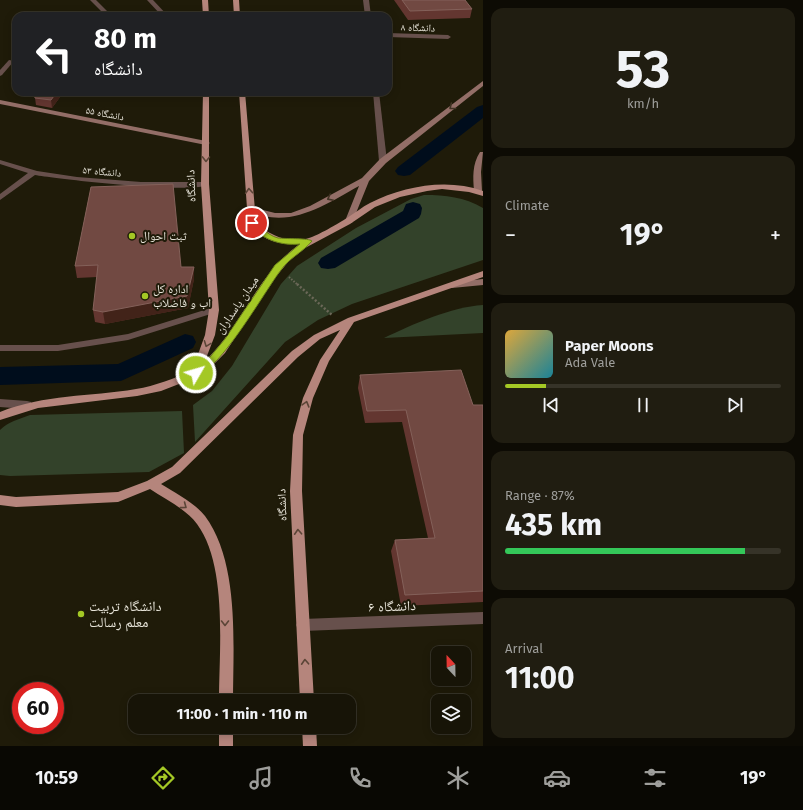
<!DOCTYPE html>
<meta charset="utf-8">
<style>
:root{--surface:#171407;--page:#201d11;--text:#f1f3f6;--muted:#9e9e9b;--line:#363328;--accent:#a4c825}
body{margin:0;font-family:"Fira Sans","Noto Naskh Arabic",sans-serif;background:var(--page);color:var(--text);height:100vh;display:flex;flex-direction:column;font-size:15px;white-space:nowrap}
*{box-sizing:border-box;margin:0}
p{font-size:13px;color:var(--muted)}
.icon{flex:none;width:22px;height:22px;fill:none;stroke:currentColor;stroke-width:2;stroke-linecap:round;stroke-linejoin:round}
.map{position:relative;flex:1;overflow:hidden}
.panel{display:flex;flex-direction:column;gap:8px;padding:8px;background:#0d0b04;width:320px}
.panel>*{flex:none}
.banner{position:absolute;left:12px;top:12px;width:380px;height:84px;border-radius:12px;box-shadow:0 2px 10px #0003,0 0 0 1px var(--line);background:#202124;color:#fff;overflow:hidden}
.needle{width:26px;rotate:338deg}
.tools{position:absolute;left:431px;top:646px;display:grid;gap:8px}
.tools a{display:grid;place-items:center;width:40px;height:40px;border-radius:8px;background:var(--surface);box-shadow:0 2px 10px #0003,0 0 0 1px var(--line);font-size:20px}
.speed{position:absolute;left:12px;top:682px;display:flex;gap:8px;font-size:20px;font-weight:700;text-align:center}
.speed>*{display:grid;place-content:center;width:52px;height:52px;border-radius:50%;background:var(--surface);box-shadow:0 2px 10px #0003,0 0 0 1px var(--line);line-height:1}
.speed .limit{border:6px solid #d22;background:#fff;color:#111}
.pin{position:absolute;display:grid;place-items:center;width:34px;height:34px;color:#fff;margin:-17px;border:2px solid #fff;border-radius:50%;box-shadow:0 1px 4px #0007}
.me{position:absolute;width:44px;margin:-22px;rotate:52deg;stroke-linejoin:round;filter:drop-shadow(0 0 3px #0008)}
.turn{display:flex;align-items:center;gap:14px;height:84px;padding:0 16px;font-size:18px}
.turn .icon{width:52px;height:52px;stroke-width:2.5}
.turn b{display:block;font-size:28px;line-height:34px}
.big{font-size:30px;font-weight:700;line-height:1.1}
.panel .card{flex:1;display:flex;flex-direction:column;justify-content:center;gap:6px;min-width:0;padding:0 14px;border-radius:12px;background:var(--page)}
.panel .dial{align-items:center;gap:0}
.dial b{font-size:52px;line-height:1}
.song{display:flex;align-items:center;gap:12px}
.cover{width:48px;height:48px;border-radius:6px;background:linear-gradient(135deg,hsl(40 70% 55%),hsl(190 70% 35%))}
.played{height:4px;border-radius:2px;background:linear-gradient(90deg,var(--accent) 15%,var(--line) 15%)}
.keys{display:flex;justify-content:space-around;direction:ltr}
.heat{display:flex;justify-content:space-between;align-items:center;font-size:22px;direction:ltr}
.charge{height:6px;border-radius:3px;background:linear-gradient(90deg,#34c759 87%,var(--line) 0)}
.trip{position:absolute;left:128px;top:694px;width:228px;height:40px;border-radius:12px;background:var(--surface);box-shadow:0 2px 10px #0003,0 0 0 1px var(--line);font-weight:700;line-height:40px;text-align:center}
.tab-bar{display:flex;height:64px;justify-content:space-around;align-items:center;background:#090803;color:var(--muted)}
.tab-bar .icon{width:28px;height:28px}
.tab-bar .current{color:var(--accent)}
.tab-bar b{font-size:18px;color:var(--text)}
main{display:flex;flex:1;min-height:0}
.map>svg:first-child{display:block}
.green{fill:#33422a}
.lines{fill:none;stroke-linecap:round;stroke-linejoin:round}
.canal{fill:#000d1c;fill-rule:evenodd}
.path-far1{stroke:#6b6858;stroke-width:2;stroke-dasharray:1.5 1.5;stroke-linecap:butt}
.path{stroke:#6b6858;stroke-width:2.5;stroke-dasharray:2 2;stroke-linecap:butt}
.street{fill:#67504c;fill-rule:evenodd}
.secondary{fill:#936e67;fill-rule:evenodd}
.primary{fill:#b5857c;fill-rule:evenodd}
.wall{fill:#633630}
.shaded-wall{fill:#422319}
.building{fill:#714942;stroke:#84615a}
.oneway{stroke:#423425}
.oneway2{stroke:#5b4537}
.route{fill:#a4c825;stroke:#6b8218}
.poi-dot{fill:#a4c825;stroke:#1f1b09;stroke-width:1.5}
.labels{text-anchor:middle;stroke-width:4;stroke-linejoin:round;paint-order:stroke}
.far-street-label{font-size:10px;fill:#e7e4d9;stroke:#1f1b09}
.street-label{font-size:12px;fill:#e7e4d9;stroke:#1f1b09}
.poi-label{font-size:12px;fill:#e7e4d9;stroke:#1f1b09;text-anchor:start}
.near-poi-label{font-size:14px;fill:#e7e4d9;stroke:#1f1b09;text-anchor:start}
.near-street-label{font-size:14px;fill:#e7e4d9;stroke:#1f1b09}
</style>
<main>
<div class="map">
<svg width="483" height="746" viewBox="0 0 483 746">
<rect width="100%" height="100%" fill="#1f1b09"/>
<!-- green -->
<g class="green">
<path d="M424,195C446,195 464,197 483,208V260L352,304L318,320L285,342L195,442L193,405L212,391L232,366L281,284L297,266L356,228L411,199Z"/>
<path d="M483,305V333L384,338C413,324 451,307 483,305Z"/>
<path d="M182,411L184,453L149,472L10,476L0,475V430C8,422 19,419 30,415Z"/>
</g>
<g class="lines">
<!-- canal -->
<g class="canal">
<path d="M483,105V118L410,175L404,176L398,175L395,171L398,167L477,107Z"/>
<path d="M413,202L420,204L422,208L421,214L419,218L335,268L328,269L321,268L318,263L321,258L403,211L406,204Z"/>
<path d="M185,334L193,336L196,342L193,348L121,381L0,385V367L118,364Z"/>
</g>
<!-- path-far1 -->
<path class="path-far1" d="M289,277L298,285"/>
<!-- path -->
<path class="path" d="M297,284L332,315"/>
<!-- street -->
<g class="street">
<path d="M90,0H96L112,16H106Z"/>
<path d="M147,0H153L168,16H162Z"/>
<path d="M363,0H369L371,16H365Z"/>
<path d="M388,33L448,35L451,37L448,39L388,37Z"/>
<path d="M9,60L14,61L2,75L0,76V70Z"/>
<path d="M373,92H379L387,161L383,163L379,161Z"/>
<path d="M0,160L37,171L77,177L141,182H205L209,184C196,195 58,179 35,175L0,200V194L28,173L0,164Z"/>
<path d="M214,307L219,310L217,312L128,340L58,351H0V345H58L128,334Z"/>
<path d="M0,399L27,401L31,402L32,405L31,408L27,409L0,407Z"/>
<path d="M483,612V624L303,631L298,629L296,625L298,621L303,619Z"/>
</g>
<!-- secondary -->
<g class="secondary">
<path d="M483,81V86L386,163L369,181L352,223H346L345,221L359,186C330,202 298,224 264,216C258,214 251,213 247,209L251,207L275,213H291L310,206L362,178L380,159Z"/>
<path d="M0,100L206,141L210,143L206,145L0,104Z"/>
<path d="M480,152H483L481,172L482,191L478,193L474,191C473,177 472,165 480,152Z"/>
<path d="M483,279V285L452,288L448,285L452,282Z"/>
</g>
<!-- primary -->
<g class="primary">
<path d="M202,0H208L209,16H203Z"/>
<path d="M233,0H239L240,16H234Z"/>
<path d="M203,92H209V184L219,310L215,335L205,361C242,326 257,274 300,244C279,245 261,240 248,223L239,92H245L256,222C269,236 290,244 309,238C317,236 339,223 347,218C355,213 362,207 370,203C404,186 447,178 483,191V196L469,192L442,189L427,191L400,197L375,207L350,224L305,248L289,261L272,281L225,353L213,365L197,377L161,391L137,396L38,408L0,420V412C45,394 89,397 136,389C155,386 175,378 192,371L205,335L209,310L201,184Z"/>
<path d="M483,271V277L354,322L329,361L313,398L303,435L302,491L314,701H300L290,491L293,435L303,398L320,360L340,330L320,339L298,357L180,473L161,484C175,493 195,503 205,516C240,563 233,646 233,701H219C219,650 228,566 197,524C186,509 165,499 150,489L118,502L16,507L0,505V495L16,497L118,492L147,481L172,467L292,351L314,335L348,318Z"/>
<rect x="219" y="727" width="14" height="19"/>
<path d="M302,727H316L317,746H303Z"/>
</g>
</g>
<!-- wall -->
<g class="wall">
<path d="M394,0H465L472,9L470,18L408,20Z"/>
<path d="M63,93L52,108L36,105L35,98Z"/>
<path d="M91,187L181,267L194,279L188,308L105,324L95,322L93,310L97,277L77,278L75,266Z"/>
<path d="M360,375L473,405H483V602L401,606L391,551L395,540L428,538L402,422L365,423L358,388Z"/>
</g>
<!-- shaded-wall -->
<g class="shaded-wall">
<path d="M57,92H71L63,93L52,108L51,100Z"/>
<path d="M111,92H133L111,95Z"/>
<path d="M194,267V279L188,308L105,324L103,312Z"/>
</g>
<!-- building -->
<g class="building">
<path d="M402,0H465L472,9L410,11Z"/>
<path d="M34,92H57L51,100L35,98Z"/>
<path d="M173,184L181,267H194L187,296L103,312L93,310L98,265L75,266L91,187Z"/>
<path d="M461,370L473,405H483V591L405,595L395,540L435,538L406,410L367,411L360,375Z"/>
</g>
<!-- one-way arrows -->
<defs><path id="oneway-chevron" d="M-2-3.5L2.5 0L-2 3.5" fill="none" stroke-width="1.6" stroke-linecap="round" stroke-linejoin="round"/></defs>
<g class="oneway">
<use href="#oneway-chevron" transform="translate(452 107) rotate(142)"/>
<use href="#oneway-chevron" transform="translate(330 198) rotate(153)"/>
</g>
<g class="oneway2">
<use href="#oneway-chevron" transform="translate(206 159) rotate(91)"/>
<use href="#oneway-chevron" transform="translate(249 191) rotate(-94)"/>
<use href="#oneway-chevron" transform="translate(207 344) rotate(111)"/>
<use href="#oneway-chevron" transform="translate(306 404) rotate(-74)"/>
<use href="#oneway-chevron" transform="translate(184 506) rotate(37)"/>
<use href="#oneway-chevron" transform="translate(298 532) rotate(-93)"/>
<use href="#oneway-chevron" transform="translate(225 623) rotate(90)"/>
<use href="#oneway-chevron" transform="translate(305 662) rotate(-93)"/>
</g>
<!-- route -->
<path class="route" d="M252,221C260,224 266,235 278,238C286,239 309,238 312,241C303,252 289,258 281,270C267,287 214,382 192,375L191,373L192,370L210,357L225,339L275,265L300,244C280,246 261,239 248,223Z"/>
<!-- markers -->
<g class="poi-dot">
<circle cx="132" cy="236" r="4"/>
<circle cx="145" cy="296" r="4"/>
<circle cx="81" cy="614" r="4"/>
</g>
<g class="labels">
<!-- far-street labels -->
<g class="far-street-label">
<text transform="translate(418 27) rotate(2)" y="4">دانشگاه ۸</text>
<text transform="translate(105 113) rotate(11)" y="4">دانشگاه ۵۵</text>
<text transform="translate(102 171) rotate(5)" y="4">دانشگاه ۵۳</text>
</g>
<!-- street labels -->
<g class="street-label">
<text transform="translate(191 186) rotate(-92)" y="4">دانشگاه</text>
<text transform="translate(237 305) rotate(-56)" y="4">میدان پاسداران</text>
<text transform="translate(282 505) rotate(-92)" y="4">دانشگاه</text>
</g>
<!-- poi labels -->
<g class="poi-label">
<text x="140" y="240">ثبت احوال</text>
<text x="153" y="293">اداره کل<tspan x="153" dy="14">اب و فاضلاب</tspan></text>
</g>
<!-- near-poi labels -->
<g class="near-poi-label">
<text x="89" y="611">دانشگاه تربیت<tspan x="89" dy="16">معلم رسالت</tspan></text>
</g>
<!-- near-street labels -->
<g class="near-street-label">
<text transform="translate(392 606) rotate(-2)" y="5">دانشگاه ۶</text>
</g>
</g>
</svg>
<div class="tools">
<a><svg class="needle" viewBox="-14 -14 28 28"><path d="M0-13l5 13h-10z" fill="#e53935"/><path d="M0 13l5-13h-10z" fill="#9e9e9b"/></svg></a>
<a><svg class="icon" aria-label="layers" viewBox="0 0 24 24"><path d="M12 4l9 5-9 5-9-5zM3 14l9 5 9-5"/></svg></a>
</div>
<div class="speed"><div class="limit">60</div></div>
<div class="pin" style="left:252px;top:223px;background:#d93025"><svg class="icon" aria-label="arrive" viewBox="0 0 24 24"><path d="M6 21V4h12l-3 4 3 4H6"/></svg></div>
<svg class="me" style="left:196px;top:373px" viewBox="-20 -20 40 40"><circle r="17" fill="#a4c825" stroke="#fff" stroke-width="3"/><path d="M0-11L8 9 0 5-8 9z" fill="#fff"/></svg>
<div class="trip">11:00 · 1 min · 110 m</div>
<div class="banner">
<div class="turn"><svg class="icon" aria-label="left" viewBox="0 0 24 24"><path d="M17 20v-9H6M10 6l-5 5 5 5"/></svg><div><b>80 m</b>دانشگاه</div></div>
</div>
</div>
<section class="panel">
<div class="card dial"><b>53</b><p>km/h</p></div>
<div class="card"><p>Climate</p>
<div class="heat"><a>−</a><b class="big">19°</b><a>+</a></div>
</div>
<div class="card">
<div class="song"><i class="cover"></i><div><b>Paper Moons</b><p>Ada Vale</p></div></div>
<div class="played"></div>
<div class="keys"><svg class="icon" aria-label="previous" viewBox="0 0 24 24"><path d="M18 5L8 12l10 7zM5 5v14"/></svg><svg class="icon" aria-label="pause" viewBox="0 0 24 24"><path d="M8 5v14M16 5v14"/></svg><svg class="icon" aria-label="next" viewBox="0 0 24 24"><path d="M6 5l10 7-10 7zM19 5v14"/></svg></div>
</div>
<div class="card"><p>Range · 87%</p><b class="big">435 km</b><div class="charge"></div></div>
<div class="card"><p>Arrival</p><b class="big">11:00</b></div>
</section>
</main>
<nav class="tab-bar">
<b>10:59</b>
<svg class="icon current" aria-label="directions" viewBox="0 0 24 24"><path d="M12 3l9 9-9 9-9-9zM9 14v-3h6M13 9l2 2-2 2"/></svg>
<svg class="icon" aria-label="music" viewBox="0 0 24 24"><path d="M9 18V5l10-2v13"/><circle cx="6" cy="18" r="3"/><circle cx="16" cy="16" r="3"/></svg>
<svg class="icon" aria-label="phone" viewBox="0 0 24 24"><path d="M5 4h4l2 5-3 2q2 4 5 5l2-3 5 2v4C11 20 4 13 5 4z"/></svg>
<svg class="icon" aria-label="climate" viewBox="0 0 24 24"><path d="M12 3v18M4 7l16 10M4 17L20 7"/></svg>
<svg class="icon" aria-label="car" viewBox="0 0 24 24"><path d="M5 17H2v-5l4-1 3-4h7l3 4 3 1v5h-3M9 17h6M6 11h13"/><circle cx="7" cy="17" r="2"/><circle cx="17" cy="17" r="2"/></svg>
<svg class="icon" aria-label="filters" viewBox="0 0 24 24"><path d="M4 7h16M4 17h16"/><circle cx="9" cy="7" r="2"/><circle cx="15" cy="17" r="2"/></svg>
<b>19°</b>
</nav>
